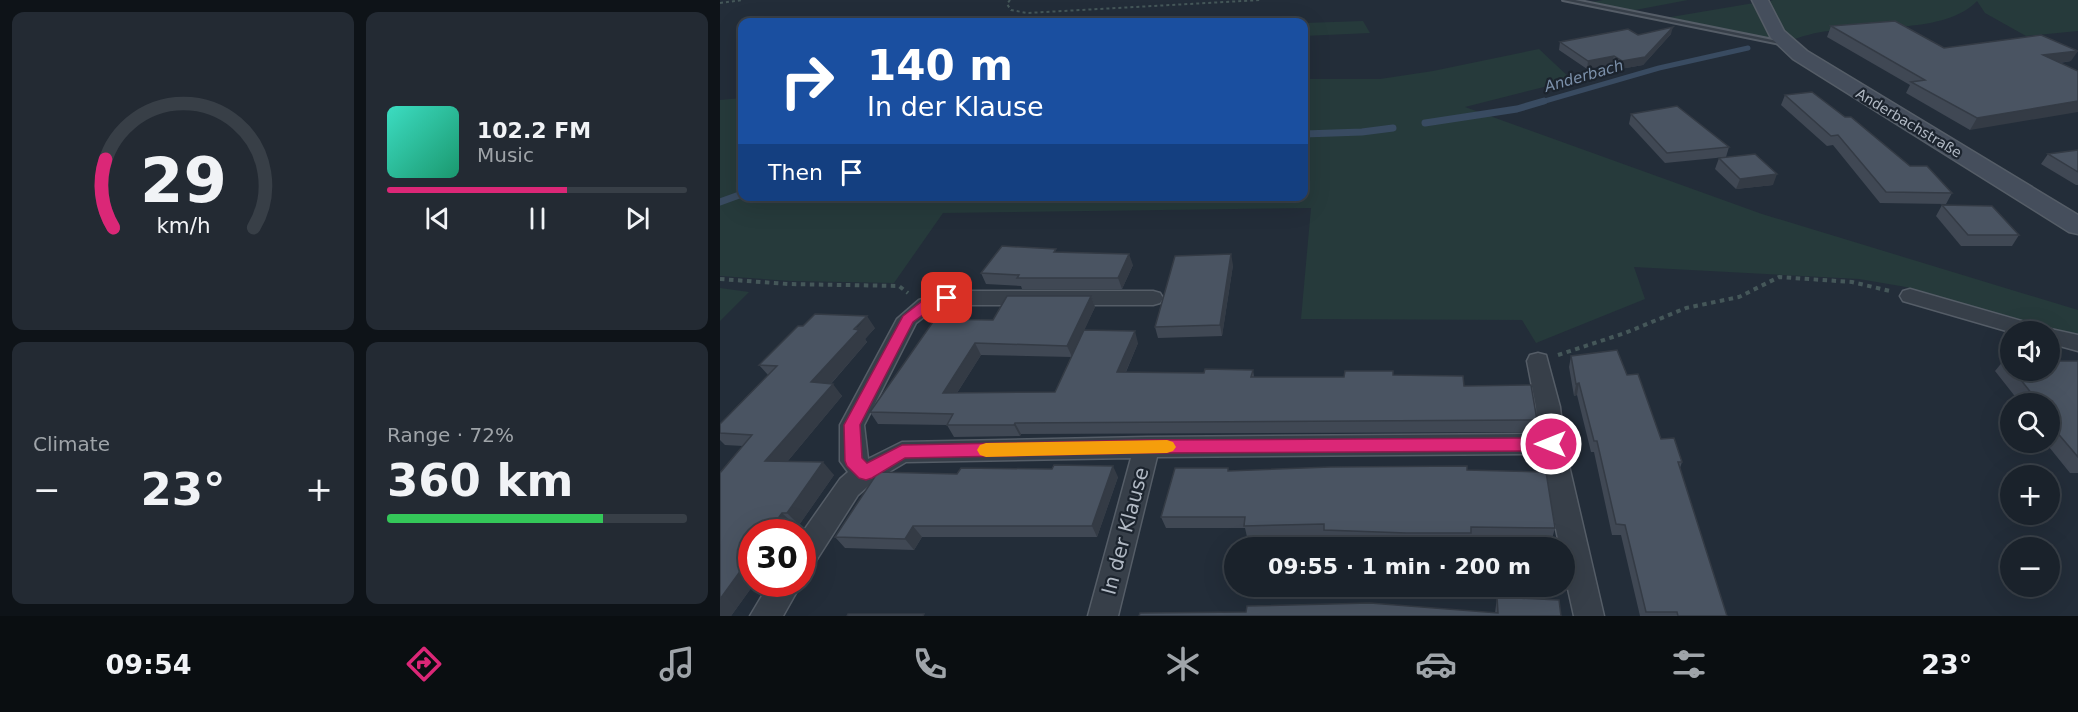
<!DOCTYPE html>
<meta charset="utf-8">
<style>
:root{--surface:#1a222b;--page:#232a33;--text:#f1f3f6;--muted:#9fa4a9;--line:#383f47;--accent:#db2777}
body{margin:0;font-family:"DejaVu Sans",sans-serif;background:var(--page);color:var(--text);height:100vh;display:flex;flex-direction:column;font-size:22px;white-space:nowrap}
*{box-sizing:border-box;margin:0}
p{font-size:20px;color:var(--muted)}
.icon{flex:none;width:33px;height:33px;fill:none;stroke:currentColor;stroke-width:2;stroke-linecap:round;stroke-linejoin:round}
.map{position:relative;flex:1;overflow:hidden}
.panel{display:flex;flex-direction:column;gap:12px;padding:12px;background:#0e1318;width:720px}
.panel>*{flex:none}
.hud{position:absolute;left:18px;top:18px;width:570px;height:183px;border-radius:12px;box-shadow:0 6px 24px #0002,0 0 0 2px var(--line);background:#1a4fa0;color:#fff;overflow:hidden}
.buttons{position:absolute;left:1280px;top:321px;display:grid;gap:12px}
.buttons a{display:grid;place-items:center;width:60px;height:60px;border-radius:50%;background:var(--surface);box-shadow:0 6px 24px #0002,0 0 0 2px var(--line);font-size:30px}
.speed{position:absolute;left:18px;top:519px;display:flex;gap:12px;font-size:30px;font-weight:700;text-align:center}
.speed>*{display:grid;place-content:center;width:78px;height:78px;border-radius:50%;background:var(--surface);box-shadow:0 6px 24px #0002,0 0 0 2px var(--line);line-height:1}
.speed .limit{border:9px solid #d22;background:#fff;color:#111}
.pin{position:absolute;display:grid;place-items:center;width:51px;height:51px;color:#fff;margin:-26px;border-radius:12px;box-shadow:0 3px 9px #0006}
.me{position:absolute;width:66px;margin:-33px;rotate:270deg;stroke-linejoin:round;filter:drop-shadow(0 0 4px #0008)}
.turn{display:flex;align-items:center;gap:21px;height:126px;padding:0 30px;font-size:27px}
.turn .icon{width:78px;height:78px;stroke-width:2.5}
.turn b{display:block;font-size:42px;line-height:51px}
.then{display:flex;align-items:center;height:57px;padding:0 30px;background:#0003;gap:12px;font-size:22px}
.big{font-size:45px;font-weight:600;line-height:1.1}
.panel .tile{flex:1;display:flex;flex-direction:column;justify-content:center;gap:9px;min-width:0;padding:0 21px;border-radius:12px;background:var(--page)}
.panel .dial{align-items:center;gap:0}
.dial svg{height:156px;overflow:visible;fill:none;stroke:var(--line);stroke-width:7;stroke-linecap:round;text-anchor:middle}
.dial text{fill:var(--text);stroke:none}
.song{display:flex;align-items:center;gap:18px}
.cover{width:72px;height:72px;border-radius:9px;background:linear-gradient(135deg,hsl(170 70% 55%),hsl(160 70% 35%))}
.played{height:6px;border-radius:3px;background:linear-gradient(90deg,var(--accent) 60%,var(--line) 60%)}
.keys{display:flex;justify-content:space-around;direction:ltr}
.heat{display:flex;justify-content:space-between;align-items:center;font-size:33px;direction:ltr}
.charge{height:9px;border-radius:4px;background:linear-gradient(90deg,#34c759 72%,var(--line) 0)}
.panel .tiles{flex:1;display:grid;gap:12px;grid-template-columns:repeat(2,1fr)}
.trip{position:absolute;left:504px;top:537px;width:351px;height:60px;border-radius:30px;background:var(--surface);box-shadow:0 6px 24px #0002,0 0 0 2px var(--line);font-weight:600;line-height:60px;text-align:center}
.tabs{display:flex;height:96px;justify-content:space-around;align-items:center;background:#0a0e11;color:var(--muted)}
.tabs .icon{width:42px;height:42px}
.tabs .current{color:var(--accent)}
.tabs b{font-size:27px;color:var(--text)}
main{display:flex;flex:1;min-height:0}
.map>svg:first-child{display:block}
.green{fill:#263a3b}
.lines{fill:none;stroke-linecap:round;stroke-linejoin:round}
.stream-far1{stroke:#394b61;stroke-width:5}
.stream{stroke:#394b61;stroke-width:7}
.service-casing{stroke:#555d67;stroke-width:4}
.minor-casing{stroke:#555d67;stroke-width:3}
.secondary-casing{stroke:#555d67;stroke-width:3}
.path-far1{stroke:#455759;stroke-width:2;stroke-dasharray:3 3;stroke-linecap:butt}
.path{stroke:#455759;stroke-width:4;stroke-dasharray:4.5 4.5;stroke-linecap:butt}
.service{fill:#373f49;fill-rule:evenodd}
.minor{fill:#373f49;fill-rule:evenodd}
.secondary{fill:#454e5c;fill-rule:evenodd}
.wall{fill:#404854;fill-rule:evenodd}
.shaded-wall{fill:#343b45}
.building{fill:#4a5462;stroke:#343b45;stroke-width:1.5}
.route{fill:#db2777;stroke:#8e194d;stroke-width:1.5}
.slow{fill:#f59e0b}
.labels{text-anchor:middle;stroke-width:4.5;stroke-linejoin:round;paint-order:stroke}
.far-street-label{font-size:14px;fill:#b2bac5;stroke:#1c242e}
.far-water-label{font-size:15px;font-style:italic;fill:#7c91ab;stroke:#1c242e}
.near-street-label{font-size:20px;fill:#b2bac5;stroke:#1c242e}
</style>
<main>
<section class="panel">
<div class="tiles">
<div class="tile dial"><svg viewBox="0 0 100 80">
<path d="M14 69A42 42 0 1 1 86 69"/>
<path d="M14 69A42 42 0 0 1 10 34" stroke="#db2777"/>
<text x="50" y="56" font-size="32" font-weight="700">29</text>
<text x="50" y="72" font-size="11">km/h</text>
</svg></div>
<div class="tile">
<div class="song"><i class="cover"></i><div><b>102.2 FM</b><p>Music</p></div></div>
<div class="played"></div>
<div class="keys"><svg class="icon" aria-label="previous" viewBox="0 0 24 24"><path d="M18 5L8 12l10 7zM5 5v14"/></svg><svg class="icon" aria-label="pause" viewBox="0 0 24 24"><path d="M8 5v14M16 5v14"/></svg><svg class="icon" aria-label="next" viewBox="0 0 24 24"><path d="M6 5l10 7-10 7zM19 5v14"/></svg></div>
</div>
<div class="tile"><p>Climate</p>
<div class="heat"><a>−</a><b class="big">23°</b><a>+</a></div>
</div>
<div class="tile"><p>Range · 72%</p><b class="big">360 km</b><div class="charge"></div></div>
</div>
</section>
<div class="map">
<svg width="1358" height="616" viewBox="0 0 1358 616">
<rect width="100%" height="100%" fill="#232d39"/>
<!-- green -->
<g class="green">
<path d="M883,0H968L910,11L866,3Z"/>
<path d="M1053,0H1358V31L1306,36L1265,13L1257,1C1226,34 1151,25 1109,31C1095,32 1081,37 1068,41L1057,25L1050,1Z"/>
<path d="M1034,3L1052,38L1044,39L945,18Z"/>
<path d="M643,21L650,33L584,36V23Z"/>
<path d="M819,49L852,80L745,107L1042,214L1358,310V337L1186,287L1139,279L914,267L925,299L816,343L802,320L581,319L591,208L223,213L174,283L71,281L0,276V100L22,98V196H584V79H660L713,71Z"/>
<path d="M0,288L29,292L0,321Z"/>
</g>
<g class="lines">
<!-- stream-far1 -->
<path class="stream-far1" d="M818,103L939,68L1028,48"/>
<!-- stream -->
<g class="stream">
<path d="M705,123L797,109L824,101"/>
<path d="M584,134L642,132L673,128"/>
<path d="M0,202L22,194"/>
</g>
<!-- service casing -->
<g class="service-casing">
<path id="service" d="M843,0H855L1068,43L1065,45Z"/>
</g>
<!-- minor casing -->
<g class="minor-casing">
<g id="minor">
<path d="M1190,289L1326,328L1358,335V351L1329,343V332H1290L1183,301L1180,296L1183,291Z"/>
<path d="M227,291H433L440,293L443,298L440,303L433,305H228L213,310L196,323L144,425L148,459L182,442L427,437L818,434L816,407L807,361L810,355L818,353L826,355L840,407L844,444L884,616H854L844,571V548H840L820,454L437,457L398,616H368L411,458L186,462L154,481L138,495L92,567L82,571V533L120,479L128,472L120,461V425L177,319L199,300Z"/>
<path d="M49,584H81L63,616H30Z"/>
</g>
</g>
<!-- secondary casing -->
<g class="secondary-casing">
<path id="secondary" d="M1032,0H1048L1064,31L1087,51L1358,215V234L1349,232L1073,59L1051,38Z"/>
</g>
<!-- path-far1 -->
<g class="path-far1">
<path d="M290,0L287,4L291,10L307,13L541,0"/>
<path d="M0,3L23,0"/>
</g>
<!-- path -->
<g class="path">
<path d="M0,279L68,284L179,286L188,293"/>
<path d="M838,355L905,333L966,308L1019,297L1059,277L1132,282L1170,291"/>
</g>
<!-- service -->
<use href="#service" class="service"/>
<!-- minor -->
<use href="#minor" class="minor"/>
<!-- secondary -->
<use href="#secondary" class="secondary"/>
</g>
<!-- wall -->
<g class="wall">
<path d="M1111,26L1224,48L1351,61L1340,63L1250,130L1186,93L1190,85L1107,37Z"/>
<path d="M951,34L923,65L900,69L892,64L867,69L839,50L840,42L918,35Z"/>
<path d="M1065,95L1190,166L1232,193L1226,204L1160,203L1113,145L1107,146L1061,105Z"/>
<path d="M911,114L1009,147L1006,157L945,163L909,124Z"/>
<path d="M1358,150V185H1356L1321,164L1328,154Z"/>
<path d="M999,158L1053,185L1016,189L995,169Z"/>
<path d="M1222,205L1299,235L1292,246H1241L1216,216Z"/>
<path d="M338,253L413,265L402,289H302L301,286L266,284L261,273Z"/>
<path d="M513,265L502,336L438,338L435,327Z"/>
<path d="M371,296L375,307L364,330L418,343L406,372L484,373L533,370L534,377H624L673,375L744,386L817,420L815,432L301,434L300,436L234,437L227,425L158,424L150,412L273,320ZM261,355L351,357L335,392L237,393Z"/>
<path d="M83,326L155,328L145,339L147,342L111,384L122,396L67,462L114,475L79,525H75L32,584H34L11,616H0L23,446L5,445L0,440V424L48,375L39,365Z"/>
<path d="M851,356L907,375L941,439L962,462L960,468L1007,616H920L901,535H892L874,452H871L857,395L854,396L849,367Z"/>
<path d="M1284,360H1290V370H1329L1358,361V473H1350L1325,442H1329V404H1301L1275,371Z"/>
<path d="M747,470L835,528L832,539L751,538L750,544L686,543L605,541L604,535L527,537L525,528H446L441,517L509,471Z"/>
<path d="M237,474L398,477L377,537H202L194,550L125,548L115,537Z"/>
<path d="M777,597L841,616L775,613Z"/>
</g>
<!-- shaded-wall -->
<g class="shaded-wall">
<path d="M953,27L951,34L923,65L900,69L902,61Z"/>
<path d="M1358,51L1351,61L1317,66L1323,55Z"/>
<path d="M894,56L892,64L867,69L868,61Z"/>
<path d="M1358,101V112L1250,130L1257,118Z"/>
<path d="M1057,174L1053,185L1016,189L1020,179Z"/>
<path d="M409,254L413,265L402,289L398,278Z"/>
<path d="M511,254L513,265L502,336L500,325Z"/>
<path d="M371,296L375,307L352,357L347,346Z"/>
<path d="M147,316L155,328L145,339L147,342L101,395L91,382Z"/>
<path d="M415,331L418,343L401,383L397,372Z"/>
<path d="M255,343L261,355L230,404L223,393Z"/>
<path d="M859,383L857,395L854,396L856,384Z"/>
<path d="M113,384L122,396L57,474L45,461Z"/>
<path d="M295,423L301,434L300,436L294,425Z"/>
<path d="M103,462L114,475L79,525L67,513Z"/>
<path d="M393,466L398,477L377,537L372,526Z"/>
<path d="M62,513L75,525L70,532H48Z"/>
<path d="M193,526L202,537L194,550L185,539Z"/>
<path d="M32,555V584H34L11,616H0V599Z"/>
</g>
<!-- building -->
<g class="building">
<path d="M1175,21L1224,48L1321,35L1358,51L1323,55L1358,71V101L1257,118L1191,82L1205,80L1111,26Z"/>
<path d="M953,27L925,57L902,61L894,56L868,61L840,42L908,29L918,35Z"/>
<path d="M1092,92L1125,117H1131L1190,166H1207L1232,193L1166,192L1118,135L1111,136L1065,95Z"/>
<path d="M957,106L1009,147L947,153L911,114Z"/>
<path d="M1358,150V172L1328,154Z"/>
<path d="M1035,154L1057,174L1020,179L999,158Z"/>
<path d="M1222,205L1272,206L1299,235H1248Z"/>
<path d="M282,246L336,249L334,252L409,254L398,278H297L299,275L261,273Z"/>
<path d="M511,254L500,325L435,327L455,256Z"/>
<path d="M287,296H371L347,346L255,343L223,393L335,392L364,330L415,331L397,372L484,373L485,369L533,370L531,377H624L625,371H673V375L743,376L744,386L811,385L817,420L295,423L294,425H227L233,414L150,412L215,319L273,320Z"/>
<path d="M95,314L147,316L134,329L139,330L91,382L113,384L45,461L103,462L67,513H62L48,532H32V555L0,599V473L32,435L0,433V424L57,366L39,365L78,326H83Z"/>
<path d="M897,350L907,375L918,374L941,439L954,438L962,462H958L1007,616H958L957,612H926L905,525L896,524L877,441H874L859,383L856,384L851,356Z"/>
<path d="M1284,360H1290V367Z"/>
<path d="M1329,361H1358V457L1329,423V404H1320L1293,370H1329Z"/>
<path d="M334,465L393,466L372,526H193L185,539L115,537L158,472L237,474L241,468L332,469Z"/>
<path d="M747,466V470L826,472L835,528L751,527V533H686L604,530V524L524,526L525,517H441L455,468H508V471L610,467Z"/>
<path d="M777,597L839,600L841,616H419L420,613L526,612L527,606L650,603L778,613Z"/>
<path d="M128,614H204L203,616H127Z"/>
</g>
<!-- route -->
<path class="route" d="M227,293L231,294L233,298L231,301L211,309L193,322L140,425L142,458L147,463L182,445L427,440L831,438L837,439L839,444L837,449L831,451L427,453L185,458L152,478L146,480L139,478L127,466L125,461L124,425L183,316L201,302Z"/>
<!-- slow -->
<path class="slow" d="M447,440L453,442L456,447L453,451L447,453L266,457L260,455L257,450L260,445L266,443Z"/>
<g class="labels">
<!-- far-street labels -->
<g class="far-street-label">
<text transform="translate(1189 123) rotate(31)" y="5">Anderbachstraße</text>
</g>
<!-- far-water labels -->
<g class="far-water-label">
<text transform="translate(864 76) rotate(-16)" y="5">Anderbach</text>
</g>
<!-- near-street labels -->
<g class="near-street-label">
<text transform="translate(405 531) rotate(-75)" y="7">In der Klause</text>
</g>
</g>
</svg>
<div class="buttons">
<a><svg class="icon" aria-label="sound" viewBox="0 0 24 24"><path d="M4 9h4l5-4v14l-5-4H4zM17 9q2 3 0 6"/></svg></a>
<a><svg class="icon" aria-label="search" viewBox="0 0 24 24"><circle cx="10" cy="10" r="6"/><path d="M15 15l6 6"/></svg></a>
<a>+</a>
<a>−</a>
</div>
<div class="speed"><div class="limit">30</div></div>
<div class="pin" style="left:227px;top:298px;background:#d93025"><svg class="icon" aria-label="arrive" viewBox="0 0 24 24"><path d="M6 21V4h12l-3 4 3 4H6"/></svg></div>
<svg class="me" style="left:831px;top:444px" viewBox="-20 -20 40 40"><circle r="17" fill="#db2777" stroke="#fff" stroke-width="3"/><path d="M0-11L8 9 0 5-8 9z" fill="#fff"/></svg>
<div class="trip">09:55 · 1 min · 200 m</div>
<div class="hud">
<div class="turn"><svg class="icon" aria-label="right" viewBox="0 0 24 24"><path d="M7 20v-9h11M14 6l5 5-5 5"/></svg><div><b>140 m</b>In der Klause</div></div>
<div class="then">Then<svg class="icon" aria-label="arrive" viewBox="0 0 24 24"><path d="M6 21V4h12l-3 4 3 4H6"/></svg></div>
</div>
</div>
</main>
<nav class="tabs">
<b>09:54</b>
<svg class="icon current" aria-label="directions" viewBox="0 0 24 24"><path d="M12 3l9 9-9 9-9-9zM9 14v-3h6M13 9l2 2-2 2"/></svg>
<svg class="icon" aria-label="music" viewBox="0 0 24 24"><path d="M9 18V5l10-2v13"/><circle cx="6" cy="18" r="3"/><circle cx="16" cy="16" r="3"/></svg>
<svg class="icon" aria-label="phone" viewBox="0 0 24 24"><path d="M5 4h4l2 5-3 2q2 4 5 5l2-3 5 2v4C11 20 4 13 5 4z"/></svg>
<svg class="icon" aria-label="climate" viewBox="0 0 24 24"><path d="M12 3v18M4 7l16 10M4 17L20 7"/></svg>
<svg class="icon" aria-label="car" viewBox="0 0 24 24"><path d="M5 17H2v-5l4-1 3-4h7l3 4 3 1v5h-3M9 17h6M6 11h13"/><circle cx="7" cy="17" r="2"/><circle cx="17" cy="17" r="2"/></svg>
<svg class="icon" aria-label="filters" viewBox="0 0 24 24"><path d="M4 7h16M4 17h16"/><circle cx="9" cy="7" r="2"/><circle cx="15" cy="17" r="2"/></svg>
<b>23°</b>
</nav>
